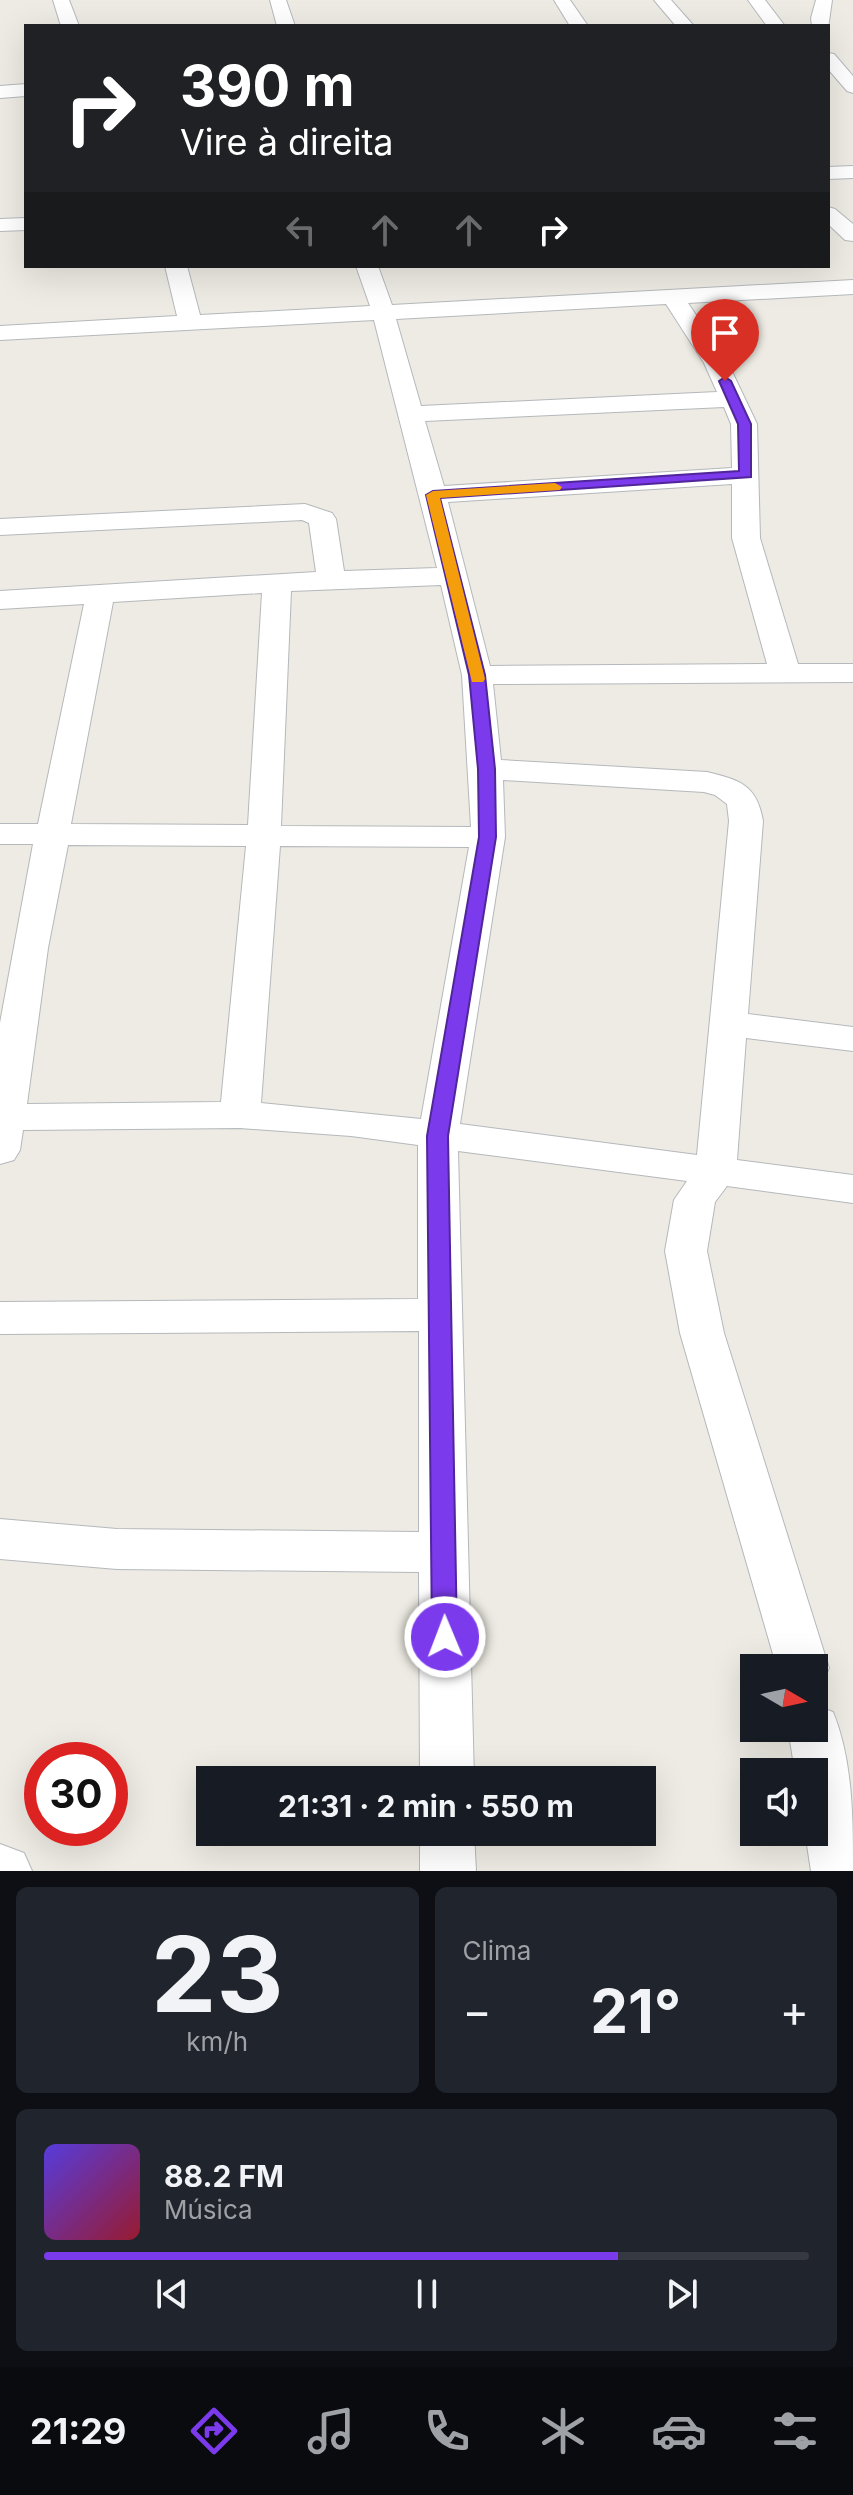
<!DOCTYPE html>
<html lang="pt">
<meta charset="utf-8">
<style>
:root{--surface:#171b24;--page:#20242c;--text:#f1f3f6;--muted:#9ea1a6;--line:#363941;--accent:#7c3aed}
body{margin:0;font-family:Inter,sans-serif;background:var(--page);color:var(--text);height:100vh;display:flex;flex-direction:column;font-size:30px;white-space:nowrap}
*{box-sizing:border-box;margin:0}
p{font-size:26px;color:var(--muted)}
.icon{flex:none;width:44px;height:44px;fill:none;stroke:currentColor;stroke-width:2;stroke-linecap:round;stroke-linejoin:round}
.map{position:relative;height:1871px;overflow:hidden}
.sheet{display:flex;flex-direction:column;gap:16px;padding:16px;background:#0d0f14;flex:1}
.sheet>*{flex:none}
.guide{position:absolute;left:24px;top:24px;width:806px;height:244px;border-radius:0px;box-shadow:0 8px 32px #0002;background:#202124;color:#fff;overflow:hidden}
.needle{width:52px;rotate:99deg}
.fabs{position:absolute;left:740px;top:1654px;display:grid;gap:16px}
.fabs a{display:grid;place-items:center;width:88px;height:88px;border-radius:0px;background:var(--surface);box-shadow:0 8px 32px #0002;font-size:40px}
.speed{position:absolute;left:24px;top:1742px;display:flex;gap:16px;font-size:40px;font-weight:700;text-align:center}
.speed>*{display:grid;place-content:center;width:104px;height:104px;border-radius:50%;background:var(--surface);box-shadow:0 8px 32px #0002;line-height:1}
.speed .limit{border:12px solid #d22;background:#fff;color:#111}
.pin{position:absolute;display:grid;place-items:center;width:68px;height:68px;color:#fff;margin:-82px -34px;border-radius:50% 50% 50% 0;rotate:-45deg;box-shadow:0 0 8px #0007}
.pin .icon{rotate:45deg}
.me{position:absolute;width:88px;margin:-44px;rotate:359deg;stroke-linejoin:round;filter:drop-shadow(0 0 6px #0008)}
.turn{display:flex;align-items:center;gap:28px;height:168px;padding:0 24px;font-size:36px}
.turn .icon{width:104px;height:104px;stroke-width:2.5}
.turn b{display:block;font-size:56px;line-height:68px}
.lanes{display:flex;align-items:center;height:76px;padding:0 24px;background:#0003;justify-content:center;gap:40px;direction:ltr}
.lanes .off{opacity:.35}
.big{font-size:60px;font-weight:700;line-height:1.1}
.sheet .widget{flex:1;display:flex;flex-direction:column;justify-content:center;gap:12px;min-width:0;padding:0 28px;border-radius:12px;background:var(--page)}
.sheet .dial{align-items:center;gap:0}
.dial b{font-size:104px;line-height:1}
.song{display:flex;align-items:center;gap:24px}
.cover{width:96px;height:96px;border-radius:12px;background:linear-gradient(135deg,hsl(250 70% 55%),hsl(350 70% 35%))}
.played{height:8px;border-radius:4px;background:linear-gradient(90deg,var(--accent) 75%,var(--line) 75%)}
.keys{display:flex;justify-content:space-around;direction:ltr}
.heat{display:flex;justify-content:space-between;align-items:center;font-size:44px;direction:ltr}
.sheet .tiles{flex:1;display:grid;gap:16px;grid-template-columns:1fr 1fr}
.widget:last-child{grid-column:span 2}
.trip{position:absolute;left:196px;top:1766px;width:460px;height:80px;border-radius:0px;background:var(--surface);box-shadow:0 8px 32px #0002;font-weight:700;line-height:80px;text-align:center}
.dock{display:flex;height:128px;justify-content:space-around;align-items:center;background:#090b0e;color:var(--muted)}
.dock .icon{width:56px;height:56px}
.dock .current{color:var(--accent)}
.dock b{font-size:36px;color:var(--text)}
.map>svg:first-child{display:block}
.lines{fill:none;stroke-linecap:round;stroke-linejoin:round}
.minor-casing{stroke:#b5b8bc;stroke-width:2}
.minor{fill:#fff;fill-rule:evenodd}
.route{fill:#7c3aed;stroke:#51269a;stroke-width:2}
.slow{fill:#f59e0b}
</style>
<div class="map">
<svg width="853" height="1871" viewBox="0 0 853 1871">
<rect width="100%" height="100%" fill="#edebe3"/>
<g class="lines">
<!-- minor casing -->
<g class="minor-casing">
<g id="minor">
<path d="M53,0H69L79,26H61Z"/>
<path d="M270,0H286L295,26H277Z"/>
<path d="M554,0H570L588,26H570Z"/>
<path d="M654,0H671L694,26H676Z"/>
<path d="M748,0H765L785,26H767Z"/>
<path d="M816,0H832L828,28L812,26L811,18Z"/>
<path d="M828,53L834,54L853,76V93L847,91L828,69Z"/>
<path d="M26,84V96L0,98V86Z"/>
<path d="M853,166V178L828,179V167Z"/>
<path d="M828,207L835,209L853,224V241L845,240L828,224Z"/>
<path d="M26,218V230L0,231V219Z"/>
<path d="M165,266H187L200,315L370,306L356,266H378L392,305L853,280V294L688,303L728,363L757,424L760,538L798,664H853V682L493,684L501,760L707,772C740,780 757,785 763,821L748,1014L853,1027V1051L746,1038L737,1160L853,1175V1203L727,1186L715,1202L707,1251L724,1333L829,1668L821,1684L814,1686V1668H777L680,1333L665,1251L674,1200L687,1181L458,1151L474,1780H420L419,1572L117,1569L0,1559V1519L117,1529L419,1532V1331L0,1334V1302L418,1299V1145L351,1136L240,1128L23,1130L20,1150L14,1160L0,1164V1023L33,844H0V824H38L84,604L0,609V591L316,572L309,523L302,520L0,535V519L305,504L332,513L336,519L344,571L437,568L374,320L0,340V326L177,316ZM666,304L704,363L717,392L421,406L396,319ZM724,407L731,424L732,468L444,486L425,421ZM732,484V538L767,664L490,666L448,502ZM441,585L462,675L471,827L281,826L291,591ZM262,593L248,825L71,824L113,602ZM503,780L704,792L715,795L727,804L729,821L697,1155L460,1124L505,837ZM68,845L246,846L221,1102L27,1104L48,948ZM280,846L469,847L421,1119L261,1103Z"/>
<path d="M814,1705L833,1712C853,1761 853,1818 853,1871H811L805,1832H814V1772H795L788,1728H814Z"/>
<path d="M420,1832H474L476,1871H420Z"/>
<path d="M0,1844L24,1853L32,1871H0Z"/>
</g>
</g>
<!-- minor -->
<use href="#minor" class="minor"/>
</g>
<!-- route -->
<path class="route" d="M725,377L731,381L751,424V477L440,498L485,675L495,769L496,837L448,1136L457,1637L454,1645L445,1648L436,1645L432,1637L427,1136L479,837L478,769L469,675L426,495L433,491L739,471L738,424L719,381Z"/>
<!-- slow -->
<path class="slow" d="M555,483L562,487L560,490L440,498L485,679L483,682H472L426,495L433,491Z"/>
</svg>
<div class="fabs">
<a><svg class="needle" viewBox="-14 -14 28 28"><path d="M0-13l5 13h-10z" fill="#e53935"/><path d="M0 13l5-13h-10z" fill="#9ea1a6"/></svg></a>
<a><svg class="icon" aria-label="sound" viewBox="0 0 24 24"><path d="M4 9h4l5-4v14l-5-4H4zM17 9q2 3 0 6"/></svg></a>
</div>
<div class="speed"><div class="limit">30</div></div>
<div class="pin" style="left:725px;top:381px;background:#d93025"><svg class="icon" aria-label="arrive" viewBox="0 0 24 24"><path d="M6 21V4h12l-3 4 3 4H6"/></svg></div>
<svg class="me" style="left:445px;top:1637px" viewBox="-20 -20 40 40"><circle r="17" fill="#7c3aed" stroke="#fff" stroke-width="3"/><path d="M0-11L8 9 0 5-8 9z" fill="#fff"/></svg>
<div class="trip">21:31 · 2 min · 550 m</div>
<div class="guide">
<div class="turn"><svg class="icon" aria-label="right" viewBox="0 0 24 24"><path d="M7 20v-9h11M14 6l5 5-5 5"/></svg><div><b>390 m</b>Vire à direita</div></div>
<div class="lanes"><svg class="icon off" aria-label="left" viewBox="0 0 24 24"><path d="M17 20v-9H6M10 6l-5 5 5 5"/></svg><svg class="icon off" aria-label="ahead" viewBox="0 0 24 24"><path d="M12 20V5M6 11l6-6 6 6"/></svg><svg class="icon off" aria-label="ahead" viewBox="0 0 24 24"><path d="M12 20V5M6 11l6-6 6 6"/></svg><svg class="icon" aria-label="right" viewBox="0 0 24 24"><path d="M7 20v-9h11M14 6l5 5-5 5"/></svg></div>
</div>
</div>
<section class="sheet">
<div class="tiles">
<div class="widget dial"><b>23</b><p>km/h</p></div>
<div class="widget"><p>Clima</p>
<div class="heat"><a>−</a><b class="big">21°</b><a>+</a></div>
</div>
<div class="widget">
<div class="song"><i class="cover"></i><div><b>88.2 FM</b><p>Música</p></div></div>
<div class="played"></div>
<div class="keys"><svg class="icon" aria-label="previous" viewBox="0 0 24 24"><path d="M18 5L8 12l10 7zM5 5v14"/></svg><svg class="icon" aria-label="pause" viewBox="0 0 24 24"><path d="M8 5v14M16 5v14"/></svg><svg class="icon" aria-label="next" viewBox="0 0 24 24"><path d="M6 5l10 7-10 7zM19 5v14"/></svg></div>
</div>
</div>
</section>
<nav class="dock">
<b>21:29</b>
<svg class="icon current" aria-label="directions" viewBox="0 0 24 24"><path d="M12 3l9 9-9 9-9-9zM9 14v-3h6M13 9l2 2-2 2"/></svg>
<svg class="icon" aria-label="music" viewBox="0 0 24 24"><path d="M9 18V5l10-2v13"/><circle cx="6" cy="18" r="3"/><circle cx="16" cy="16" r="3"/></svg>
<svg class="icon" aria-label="phone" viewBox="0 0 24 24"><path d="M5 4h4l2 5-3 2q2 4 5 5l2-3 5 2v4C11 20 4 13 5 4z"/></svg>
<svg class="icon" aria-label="climate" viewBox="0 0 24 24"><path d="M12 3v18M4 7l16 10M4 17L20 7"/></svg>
<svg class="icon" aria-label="car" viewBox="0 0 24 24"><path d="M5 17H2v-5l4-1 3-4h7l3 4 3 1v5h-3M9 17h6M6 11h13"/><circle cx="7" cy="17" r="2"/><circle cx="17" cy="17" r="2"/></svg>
<svg class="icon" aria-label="filters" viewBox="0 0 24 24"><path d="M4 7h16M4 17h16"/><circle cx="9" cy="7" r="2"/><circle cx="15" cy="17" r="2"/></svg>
</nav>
